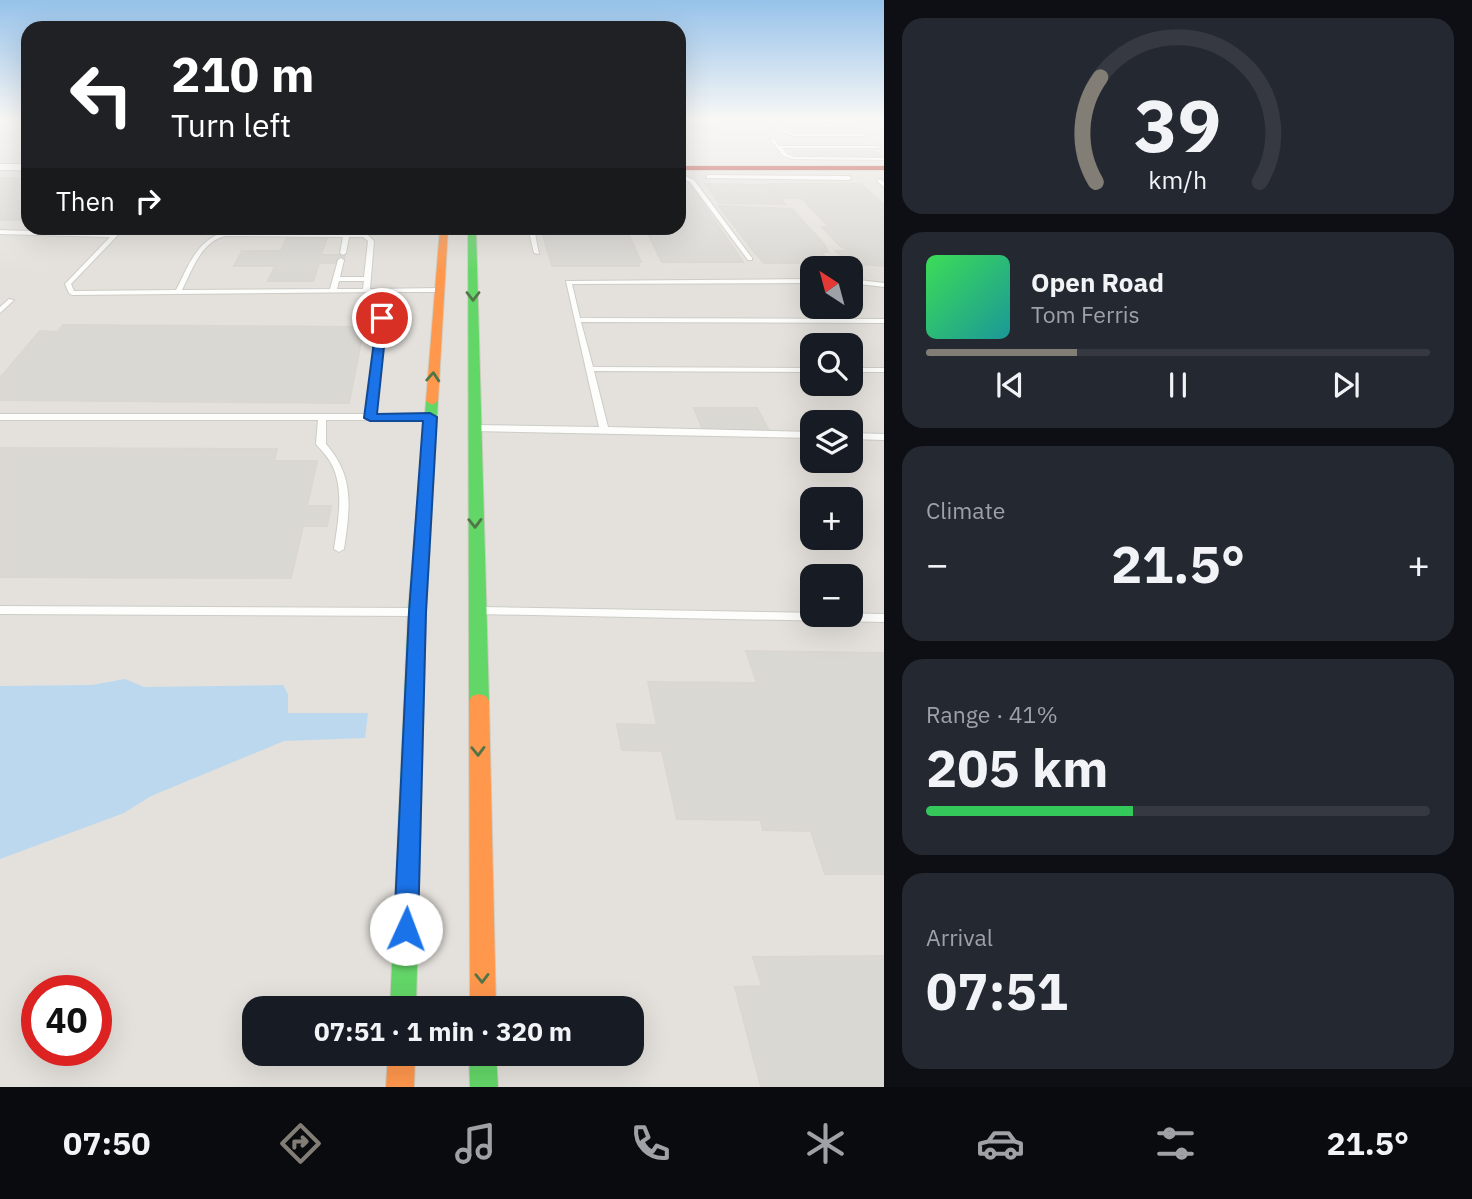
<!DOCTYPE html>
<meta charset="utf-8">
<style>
:root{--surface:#171b24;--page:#242831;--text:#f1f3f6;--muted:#9ea1a6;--line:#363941;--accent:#827e75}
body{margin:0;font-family:"IBM Plex Sans",sans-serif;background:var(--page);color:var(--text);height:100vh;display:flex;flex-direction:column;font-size:26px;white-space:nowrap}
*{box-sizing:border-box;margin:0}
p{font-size:23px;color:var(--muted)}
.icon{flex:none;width:38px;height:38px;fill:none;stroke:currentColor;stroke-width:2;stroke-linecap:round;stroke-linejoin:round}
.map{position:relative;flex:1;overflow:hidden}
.details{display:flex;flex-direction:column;gap:18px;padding:18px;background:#0d0f14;width:588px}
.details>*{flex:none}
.hud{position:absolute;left:21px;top:21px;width:665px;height:214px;border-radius:21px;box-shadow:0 7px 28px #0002;background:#202124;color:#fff;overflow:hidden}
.needle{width:46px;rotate:324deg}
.controls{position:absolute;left:800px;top:256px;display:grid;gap:14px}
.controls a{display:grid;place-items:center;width:63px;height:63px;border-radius:14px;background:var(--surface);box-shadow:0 7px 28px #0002;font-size:35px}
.speed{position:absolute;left:21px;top:975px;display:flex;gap:14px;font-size:35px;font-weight:700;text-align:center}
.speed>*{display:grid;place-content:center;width:91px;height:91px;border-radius:50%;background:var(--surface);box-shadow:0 7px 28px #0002;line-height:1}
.speed .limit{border:10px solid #d22;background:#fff;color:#111}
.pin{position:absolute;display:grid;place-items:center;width:60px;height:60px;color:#fff;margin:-30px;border:4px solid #fff;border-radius:50%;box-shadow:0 2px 7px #0007}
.me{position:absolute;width:77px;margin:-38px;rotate:2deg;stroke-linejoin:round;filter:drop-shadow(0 0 5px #0008)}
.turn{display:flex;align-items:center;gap:24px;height:147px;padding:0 35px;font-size:32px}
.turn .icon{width:91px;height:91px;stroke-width:2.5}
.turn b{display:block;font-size:49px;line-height:60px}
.then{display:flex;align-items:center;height:66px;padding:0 35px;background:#0003;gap:14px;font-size:26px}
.big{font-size:52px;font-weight:700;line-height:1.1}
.details .widget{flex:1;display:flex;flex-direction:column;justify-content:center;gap:10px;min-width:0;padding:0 24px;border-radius:21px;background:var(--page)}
.details .dial{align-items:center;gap:0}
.dial svg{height:182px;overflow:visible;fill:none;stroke:var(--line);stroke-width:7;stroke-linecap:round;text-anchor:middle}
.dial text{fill:var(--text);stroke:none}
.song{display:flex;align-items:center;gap:21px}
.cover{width:84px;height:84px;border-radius:10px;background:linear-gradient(135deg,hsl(130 70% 55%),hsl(180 70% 35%))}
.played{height:7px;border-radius:4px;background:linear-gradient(90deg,var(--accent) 30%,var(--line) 30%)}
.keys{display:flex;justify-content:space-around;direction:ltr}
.heat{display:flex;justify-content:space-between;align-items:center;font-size:38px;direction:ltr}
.charge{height:10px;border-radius:5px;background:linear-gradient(90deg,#34c759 41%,var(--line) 0)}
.trip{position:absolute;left:242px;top:996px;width:402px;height:70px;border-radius:21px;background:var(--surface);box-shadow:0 7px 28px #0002;font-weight:700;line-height:70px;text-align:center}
.tabs{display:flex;height:112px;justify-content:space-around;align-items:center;background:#090b0e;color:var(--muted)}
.tabs .icon{width:49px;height:49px}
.tabs .current{color:var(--accent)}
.tabs b{font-size:32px;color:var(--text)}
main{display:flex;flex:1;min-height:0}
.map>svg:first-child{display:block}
.industrial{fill:#e4e1dc;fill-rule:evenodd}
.water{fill:#bbd8ee}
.building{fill:#dad8d3;stroke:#d9d7d0;stroke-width:2}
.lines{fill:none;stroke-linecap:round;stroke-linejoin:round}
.lane-casing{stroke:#cdccc7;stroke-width:2}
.street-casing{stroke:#cdccc7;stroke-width:2}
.fast-casing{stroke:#d0cdc2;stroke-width:2}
.slow-casing{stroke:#d0cdc2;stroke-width:2}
.jam-casing{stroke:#d0cdc2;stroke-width:2}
.lane{fill:#fdfdfc;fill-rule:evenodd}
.street{fill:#fdfdfc;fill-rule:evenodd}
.fast{fill:#63d668;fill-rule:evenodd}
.slow{fill:#ff974d;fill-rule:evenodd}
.jam{fill:#b3261e;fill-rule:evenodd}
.oneway{stroke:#517548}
.route{fill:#1a73e8;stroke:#114b97;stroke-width:2}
</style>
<main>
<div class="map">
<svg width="884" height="1087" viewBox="0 0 884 1087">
<rect width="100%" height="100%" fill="#f1f0eb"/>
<!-- industrial -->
<path class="industrial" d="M0,118H28V228H679V118H884V1087H0ZM812,268H850V306H812ZM812,345H850V383H812ZM812,422H850V460H812ZM812,499H850V537H812ZM812,576H850V614H812ZM37,990H96V1050H37ZM254,1008H632V1054H254Z"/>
<!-- water -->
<path class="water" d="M125,679L144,687L283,685L288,694V713H368L365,738L284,741L151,796L124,813L0,859V686L92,685Z"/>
<!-- building -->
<g class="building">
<path d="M679,118H710L719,129H679Z"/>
<path d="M854,151H874L884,159H799L792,152Z"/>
<rect x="0" y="178" width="28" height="42"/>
<path d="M679,180L688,182L743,262H662L645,228H679Z"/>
<path d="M706,184L769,185L785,204L719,203Z"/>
<path d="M769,184H861L884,205V266L848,263L836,251H851L841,247L822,227H829L802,198H782Z"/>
<path d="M719,206L792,209L824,244L828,252H821L831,263H764L750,247L759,245H749Z"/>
<path d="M541,228H635L637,231H627L641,262H637L639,266H552Z"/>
<path d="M287,238H327L321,255H345L343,263H319L313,281H268L275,266H234L242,251H281Z"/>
<path d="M63,325L364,327L349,403L0,400V378L40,331L58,332Z"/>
<path d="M694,408H757L769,431L703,430Z"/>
<path d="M0,448L277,449L274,461H317L307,506H331L327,526H303L291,578L0,577Z"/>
<path d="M746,651L884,653V874H825L811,831L763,830L761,820L677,819L662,751L622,750L617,724L657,725L648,682L757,683Z"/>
<path d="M884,956V1087H761L735,987L762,986L753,957Z"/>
</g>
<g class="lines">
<!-- lane casing -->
<g class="lane-casing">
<g id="lane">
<path d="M2,118H8L0,123V120Z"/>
<path d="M849,124L851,126L779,127L794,134H863L865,136H793L771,126Z"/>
<path d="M770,139H774L779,146H878L880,148H782L787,154L794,157L884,158V160L793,159L783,156Z"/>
<path d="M679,173L694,180L752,258V260H748L690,182L679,177Z"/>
<path d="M708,175L849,176L852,178L849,180L706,178Z"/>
<path d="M880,179L884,182V187L877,181Z"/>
<path d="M528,228H534L539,254L534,253Z"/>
<path d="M0,230L117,234V236L71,284L74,291L176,290C188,267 197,239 225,232L367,234L374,241L370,289L438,288L441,290L438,292H388L375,414H430L434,417L430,420H326V444C355,477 350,508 344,549L339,552L334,549C338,522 344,492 333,467C329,458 322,451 316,444L318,420H0V414H366L381,292L72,295L69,293L65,284L110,237L0,234ZM225,236L343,237L340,253L343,255L346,253L349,237H363L368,241L364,277H340L344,260L341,258L338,260L330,289L182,290C192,270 201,242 225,236ZM339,281H364L363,289H337Z"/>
<path d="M812,279V283L572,284L580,318L884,319V323L581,322L593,367L812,368V372L594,371L608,427L812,432V438L474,431L470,428L474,425L599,427L566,281Z"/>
<path d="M850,279L884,283V287L850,283Z"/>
<path d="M9,299L14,300L0,313V307Z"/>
<rect x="850" y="368" width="34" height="4"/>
<path d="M850,433L884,434V440L850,439Z"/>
<path d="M0,606L415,608L421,612L415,616L0,614Z"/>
<path d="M482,607L884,614V622L478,614L476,611L478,608Z"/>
</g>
</g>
<!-- street casing -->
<g class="street-casing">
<rect id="street" x="0" y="164" width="28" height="6"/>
</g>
<!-- fast casing -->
<g class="fast-casing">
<g id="fast">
<path d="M468,228H476L489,701L486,706L479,708L472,706L469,701Z"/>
<path d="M432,397L438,401L426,612L416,1008H390L408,612L426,401Z"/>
<path d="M469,1054H496L498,1087H470Z"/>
</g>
</g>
<!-- slow casing -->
<g class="slow-casing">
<g id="slow">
<path d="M440,228H448L438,401L432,405L426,401Z"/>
<path d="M479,694L486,696L489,701L496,1008H470L469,701L472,696Z"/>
<path d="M388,1054H415L414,1087H386Z"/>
</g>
</g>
<!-- jam casing -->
<g class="jam-casing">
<rect id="jam" x="679" y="166" width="205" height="4"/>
</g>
<!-- lane -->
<use href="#lane" class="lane"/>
<!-- street -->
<use href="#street" class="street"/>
<!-- fast -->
<use href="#fast" class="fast"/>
<!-- slow -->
<use href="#slow" class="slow"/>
<!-- jam -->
<use href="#jam" class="jam"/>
</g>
<!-- one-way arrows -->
<defs><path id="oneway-chevron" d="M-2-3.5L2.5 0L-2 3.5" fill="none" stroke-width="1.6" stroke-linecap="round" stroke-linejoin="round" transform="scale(1.75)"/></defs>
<g class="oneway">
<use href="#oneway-chevron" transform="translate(473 296) rotate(90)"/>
<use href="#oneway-chevron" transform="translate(433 377) rotate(-86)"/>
<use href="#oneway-chevron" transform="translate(475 523) rotate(89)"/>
<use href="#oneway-chevron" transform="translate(478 751) rotate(89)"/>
<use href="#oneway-chevron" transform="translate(482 978) rotate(89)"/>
</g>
<!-- sky -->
<linearGradient id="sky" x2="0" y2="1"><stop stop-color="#96c2ea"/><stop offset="0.44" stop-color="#f9f8f6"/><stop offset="1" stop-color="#f9f8f6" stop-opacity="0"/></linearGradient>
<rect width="884" height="271" fill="url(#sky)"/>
<!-- route -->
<path class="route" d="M382,315L387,318L377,414L430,413L437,417L426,612L418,929L415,937L406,940L397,937L394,929L409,612L423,421H370L364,418L377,318Z"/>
</svg>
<div class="controls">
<a><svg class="needle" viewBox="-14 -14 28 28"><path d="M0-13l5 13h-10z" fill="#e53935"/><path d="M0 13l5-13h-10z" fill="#9ea1a6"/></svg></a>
<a><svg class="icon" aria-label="search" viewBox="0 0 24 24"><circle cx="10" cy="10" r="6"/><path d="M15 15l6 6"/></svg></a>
<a><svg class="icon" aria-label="layers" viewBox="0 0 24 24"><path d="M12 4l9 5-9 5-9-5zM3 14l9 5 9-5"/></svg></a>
<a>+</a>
<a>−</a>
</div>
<div class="speed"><div class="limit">40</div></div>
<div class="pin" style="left:382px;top:318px;background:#d93025"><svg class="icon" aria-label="arrive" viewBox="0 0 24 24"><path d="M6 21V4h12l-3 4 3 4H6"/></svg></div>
<svg class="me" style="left:406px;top:929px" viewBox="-20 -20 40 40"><circle r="19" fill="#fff"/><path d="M0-13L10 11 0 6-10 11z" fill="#1a73e8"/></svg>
<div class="trip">07:51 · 1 min · 320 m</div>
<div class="hud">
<div class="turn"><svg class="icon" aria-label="left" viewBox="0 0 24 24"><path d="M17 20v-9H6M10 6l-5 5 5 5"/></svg><div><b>210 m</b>Turn left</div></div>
<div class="then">Then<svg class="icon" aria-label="right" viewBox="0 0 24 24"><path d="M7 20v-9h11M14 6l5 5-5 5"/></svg></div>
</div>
</div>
<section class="details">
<div class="widget dial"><svg viewBox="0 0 100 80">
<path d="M14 69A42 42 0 1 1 86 69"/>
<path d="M14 69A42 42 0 0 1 16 23" stroke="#827e75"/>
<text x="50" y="56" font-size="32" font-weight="700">39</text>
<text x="50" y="72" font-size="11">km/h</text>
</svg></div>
<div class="widget">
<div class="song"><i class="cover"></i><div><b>Open Road</b><p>Tom Ferris</p></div></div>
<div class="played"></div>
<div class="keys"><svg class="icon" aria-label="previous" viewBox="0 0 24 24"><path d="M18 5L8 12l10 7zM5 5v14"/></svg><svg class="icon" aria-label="pause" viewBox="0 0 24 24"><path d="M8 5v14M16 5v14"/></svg><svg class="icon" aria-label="next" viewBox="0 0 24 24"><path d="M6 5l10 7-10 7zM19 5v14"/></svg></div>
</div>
<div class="widget"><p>Climate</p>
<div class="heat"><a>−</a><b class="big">21.5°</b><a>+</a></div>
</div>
<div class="widget"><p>Range · 41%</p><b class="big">205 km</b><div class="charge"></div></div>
<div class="widget"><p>Arrival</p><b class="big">07:51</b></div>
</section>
</main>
<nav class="tabs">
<b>07:50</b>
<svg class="icon current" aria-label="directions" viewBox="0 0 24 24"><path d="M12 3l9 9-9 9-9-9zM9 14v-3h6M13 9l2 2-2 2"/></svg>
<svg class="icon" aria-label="music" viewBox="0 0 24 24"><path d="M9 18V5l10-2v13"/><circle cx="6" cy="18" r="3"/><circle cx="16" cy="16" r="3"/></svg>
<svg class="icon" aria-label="phone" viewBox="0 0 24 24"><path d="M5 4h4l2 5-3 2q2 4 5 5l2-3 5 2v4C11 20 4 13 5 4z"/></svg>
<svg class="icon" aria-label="climate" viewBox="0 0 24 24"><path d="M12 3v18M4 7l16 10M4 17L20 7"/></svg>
<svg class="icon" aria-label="car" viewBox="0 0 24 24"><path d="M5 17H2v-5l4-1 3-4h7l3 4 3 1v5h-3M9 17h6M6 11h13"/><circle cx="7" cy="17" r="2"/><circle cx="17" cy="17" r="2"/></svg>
<svg class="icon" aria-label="filters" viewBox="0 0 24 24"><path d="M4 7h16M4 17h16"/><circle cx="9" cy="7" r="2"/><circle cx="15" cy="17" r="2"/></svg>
<b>21.5°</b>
</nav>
